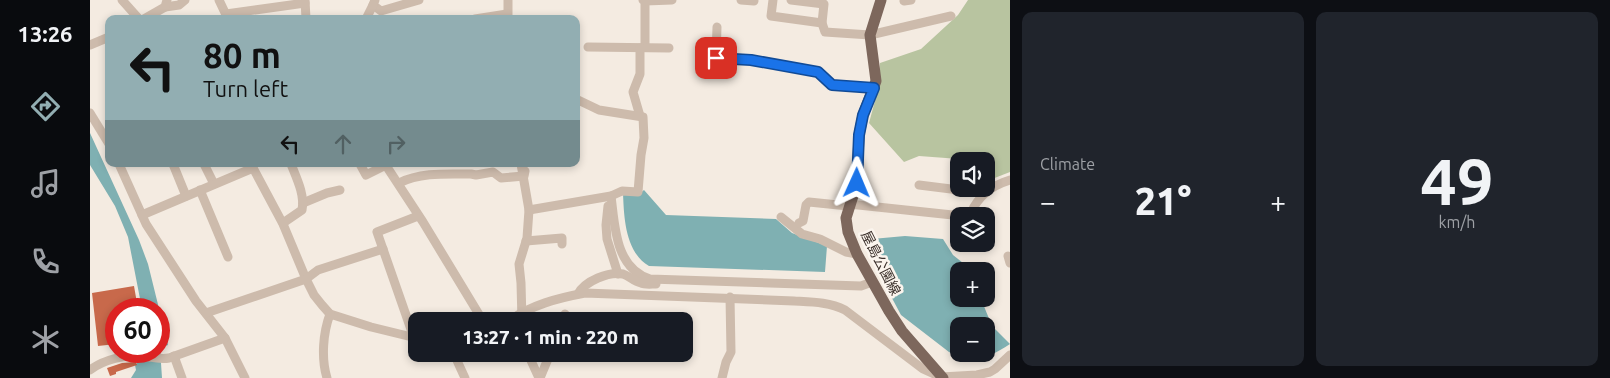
<!DOCTYPE html>
<meta charset="utf-8">
<style>
:root{--surface:#171b24;--page:#20242c;--text:#f1f3f6;--muted:#9ea1a6;--accent:#92aeb2}
body{margin:0;font-family:Ubuntu,"Noto Sans JP",sans-serif;background:var(--page);color:var(--text);height:100vh;display:flex;flex-direction:column;font-size:19px;white-space:nowrap}
*{box-sizing:border-box;margin:0}
p{font-size:16px;color:var(--muted)}
.icon{flex:none;width:28px;height:28px;fill:none;stroke:currentColor;stroke-width:2;stroke-linecap:round;stroke-linejoin:round}
.map{position:relative;flex:1;overflow:hidden}
.sheet{display:flex;flex-direction:column;gap:12px;padding:12px;background:#0d0f14;width:600px}
.sheet>*{flex:none}
.top-card{position:absolute;left:15px;top:15px;width:475px;height:152px;border-radius:10px;box-shadow:0 2px 8px #0003;background:#92aeb2;color:#111;overflow:hidden}
.controls{position:absolute;left:860px;top:152px;display:grid;gap:10px}
.controls a{display:grid;place-items:center;width:45px;height:45px;border-radius:10px;background:var(--surface);box-shadow:0 2px 8px #0003;font-size:25px}
.speed{position:absolute;left:15px;top:298px;display:flex;gap:10px;font-size:25px;font-weight:700;text-align:center}
.speed>*{display:grid;place-content:center;width:65px;height:65px;border-radius:50%;background:var(--surface);box-shadow:0 2px 8px #0003;line-height:1}
.speed .limit{border:8px solid #d22;background:#fff;color:#111}
.pin{position:absolute;display:grid;place-items:center;width:42px;height:42px;color:#fff;margin:-21px;border-radius:10px;box-shadow:0 2px 8px #0006}
.me{position:absolute;width:55px;margin:-28px;rotate:1deg;stroke-linejoin:round;filter:drop-shadow(0 0 4px #0008)}
.turn{display:flex;align-items:center;gap:18px;height:105px;padding:0 15px;font-size:22px}
.turn .icon{width:65px;height:65px;stroke-width:2.5}
.turn b{display:block;font-size:35px;line-height:42px}
.lanes{display:flex;align-items:center;height:48px;padding:0 15px;background:#0003;justify-content:center;gap:25px;direction:ltr}
.lanes .off{opacity:.35}
.big{font-size:38px;font-weight:800;line-height:1.1}
.sheet .widget{flex:1;display:flex;flex-direction:column;justify-content:center;gap:8px;min-width:0;padding:0 18px;border-radius:10px;background:var(--page)}
.sheet .dial{align-items:center;gap:0}
.dial b{font-size:65px;line-height:1}
.heat{display:flex;justify-content:space-between;align-items:center;font-size:28px;direction:ltr}
.sheet .tiles{flex:1;display:grid;gap:12px;grid-template-columns:repeat(2,1fr)}
.trip{position:absolute;left:318px;top:312px;width:285px;height:50px;border-radius:10px;background:var(--surface);box-shadow:0 2px 8px #0003;font-weight:800;line-height:50px;text-align:center}
main{display:flex;flex:1;min-height:0}
.tabs{display:flex;flex-direction:column;width:90px;justify-content:space-around;align-items:center;background:#090b0e;color:var(--muted)}
.tabs .icon{width:35px;height:35px}
.tabs .selected{color:var(--accent)}
.tabs b{font-size:22px;color:var(--text)}
.map>svg:first-child{display:block}
.green{fill:#b8c4a0}
.water{fill:#7fb0b2;fill-rule:evenodd}
.building{fill:#c8694b}
.lines{fill:none;stroke-linecap:round;stroke-linejoin:round}
.minor{stroke:#cdbbac;stroke-width:9}
.major{stroke:#7d675c;stroke-width:11}
.route-casing{stroke:#114b97;stroke-width:12}
.route{stroke:#1a73e8;stroke-width:9}
.labels{text-anchor:middle;stroke-width:5;stroke-linejoin:round;paint-order:stroke}
.street-label{font-size:14px;fill:#3b302b;stroke:#fbf5ee}
</style>
<main>
<nav class="tabs">
<b>13:26</b>
<svg class="icon selected" aria-label="directions" viewBox="0 0 24 24"><path d="M12 3l9 9-9 9-9-9zM9 14v-3h6M13 9l2 2-2 2"/></svg>
<svg class="icon" aria-label="music" viewBox="0 0 24 24"><path d="M9 18V5l10-2v13"/><circle cx="6" cy="18" r="3"/><circle cx="16" cy="16" r="3"/></svg>
<svg class="icon" aria-label="phone" viewBox="0 0 24 24"><path d="M5 4h4l2 5-3 2q2 4 5 5l2-3 5 2v4C11 20 4 13 5 4z"/></svg>
<svg class="icon" aria-label="climate" viewBox="0 0 24 24"><path d="M12 3v18M4 7l16 10M4 17L20 7"/></svg>
</nav>
<div class="map">
<svg width="920" height="378" viewBox="0 0 920 378">
<rect width="100%" height="100%" fill="#f4ebe1"/>
<!-- green -->
<path class="green" d="M878,0H920V172L902,179L896,170V161L829,156L814,162L779,123L789,86L790,63L831,49L868,15Z"/>
<!-- water -->
<g class="water">
<path d="M0,133L49,240L58,264L78,345L70,348L72,378H41L46,370L45,365L52,359L55,351H69V309H52L38,237L25,206L0,165Z"/>
<path d="M554,190L576,215L686,219L702,233L737,246L735,272L559,266C535,252 534,217 533,193L548,195Z"/>
<path d="M815,236L853,239L863,255L883,271H869V299H891L902,326L920,344C898,358 885,364 859,352L811,315L771,240ZM869,326H896V354H869Z"/>
</g>
<!-- building -->
<g class="building">
<path d="M44,286L48,309H26V344L8,346L2,293Z"/>
<path d="M46,362L47,365L26,372V374L20,376L17,368L32,363Z"/>
</g>
<g class="lines">
<!-- minor -->
<g class="minor">
<path d="M32,0L49,19"/>
<path d="M129,0L138,19"/>
<path d="M215,0L216,19"/>
<path d="M285,0L283,5L291,11L329,0"/>
<path d="M418,0V19"/>
<path d="M553,0L555,1V47"/>
<path d="M651,0L664,1"/>
<path d="M683,0L681,16L732,23"/>
<path d="M701,0L734,4L732,23L735,32L780,35L861,16"/>
<path d="M555,1L582,0"/>
<path d="M814,1L821,0"/>
<path d="M75,7L89,5L95,0"/>
<path d="M136,14L215,3"/>
<path d="M54,19L75,7L77,0"/>
<path d="M276,19L283,5"/>
<path d="M385,19L417,14"/>
<path d="M627,27L626,58L661,60L728,72L742,85L784,88"/>
<path d="M0,45L19,37"/>
<path d="M498,47L579,48"/>
<path d="M0,113L19,144"/>
<path d="M550,116L543,92L550,74V48"/>
<path d="M29,164L56,224L106,301L135,338L155,378"/>
<path d="M83,164L96,196"/>
<path d="M114,164L124,184"/>
<path d="M161,164L193,224L216,279L224,295L232,305L240,314L281,327L326,338"/>
<path d="M270,164L276,175L296,165"/>
<path d="M295,164L333,222L393,321"/>
<path d="M431,164L439,210L437,238L429,264L431,283L432,321"/>
<path d="M309,183C331,172 357,174 381,174L386,175L403,172L411,178L434,176L435,171"/>
<path d="M829,185L893,193"/>
<path d="M110,190L138,257"/>
<path d="M521,196C525,226 525,268 560,279L771,286L782,282"/>
<path d="M213,203L237,193L250,190"/>
<path d="M759,204L872,216L881,213C888,196 903,185 920,180"/>
<path d="M518,206L516,225L517,239L528,274"/>
<path d="M439,210L521,196L532,191L548,192L551,155L554,138L553,117L509,110L486,99"/>
<path d="M52,215L163,168"/>
<path d="M691,217L712,234L730,239L756,252L767,254"/>
<path d="M193,223L212,210C215,195 207,179 201,164"/>
<path d="M709,223L713,221L716,205L719,202L758,206"/>
<path d="M436,241L472,238V244"/>
<path d="M918,256L920,263"/>
<path d="M488,294C495,281 519,271 533,274C539,276 544,281 551,283C555,285 561,284 566,284"/>
<path d="M116,313L216,279L228,270L293,249"/>
<path d="M419,321C441,305 468,298 495,293L704,301C722,302 739,302 755,310L833,369L851,377L887,375L900,372L905,369L920,355"/>
<path d="M473,321L475,314"/>
<path d="M324,338L287,232L328,216"/>
<path d="M364,354L375,378"/>
<path d="M438,354L449,378"/>
<path d="M84,356L92,378"/>
<path d="M0,370C13,360 36,354 52,356C61,357 70,360 79,358L135,338"/>
<path d="M237,378C231,358 233,333 240,314"/>
<path d="M450,378L460,354"/>
<path d="M632,378L636,362L641,352L640,297"/>
</g>
<!-- major -->
<path class="major" d="M791,0L780,35L786,81L773,115L769,135L767,183L756,218L758,232L767,254L799,311L812,331L853,378"/>
</g>
<g class="lines">
<!-- route casing -->
<g class="route-casing">
<path id="route" d="M626,58L661,60L728,72L742,85L784,88L773,115L769,135L767,183"/>
</g>
<!-- route -->
<use href="#route" class="route"/>
</g>
<g class="labels">
<!-- street labels -->
<g class="street-label">
<text transform="translate(791 263) rotate(63)" y="5">屋島公園線</text>
</g>
</g>
</svg>
<div class="controls">
<a><svg class="icon" aria-label="sound" viewBox="0 0 24 24"><path d="M4 9h4l5-4v14l-5-4H4zM17 9q2 3 0 6"/></svg></a>
<a><svg class="icon" aria-label="layers" viewBox="0 0 24 24"><path d="M12 4l9 5-9 5-9-5zM3 14l9 5 9-5"/></svg></a>
<a>+</a>
<a>−</a>
</div>
<div class="speed"><div class="limit">60</div></div>
<div class="pin" style="left:626px;top:58px;background:#d93025"><svg class="icon" aria-label="arrive" viewBox="0 0 24 24"><path d="M6 21V4h12l-3 4 3 4H6"/></svg></div>
<svg class="me" style="left:767px;top:183px" viewBox="-20 -20 40 40"><path d="M0-17L14 15 0 8-14 15z" fill="#1a73e8" stroke="#fff" stroke-width="4"/></svg>
<div class="trip">13:27 · 1 min · 220 m</div>
<div class="top-card">
<div class="turn"><svg class="icon" aria-label="left" viewBox="0 0 24 24"><path d="M17 20v-9H6M10 6l-5 5 5 5"/></svg><div><b>80 m</b>Turn left</div></div>
<div class="lanes"><svg class="icon" aria-label="left" viewBox="0 0 24 24"><path d="M17 20v-9H6M10 6l-5 5 5 5"/></svg><svg class="icon off" aria-label="ahead" viewBox="0 0 24 24"><path d="M12 20V5M6 11l6-6 6 6"/></svg><svg class="icon off" aria-label="right" viewBox="0 0 24 24"><path d="M7 20v-9h11M14 6l5 5-5 5"/></svg></div>
</div>
</div>
<section class="sheet">
<div class="tiles">
<div class="widget"><p>Climate</p>
<div class="heat"><a>−</a><b class="big">21°</b><a>+</a></div>
</div>
<div class="widget dial"><b>49</b><p>km/h</p></div>
</div>
</section>
</main>
